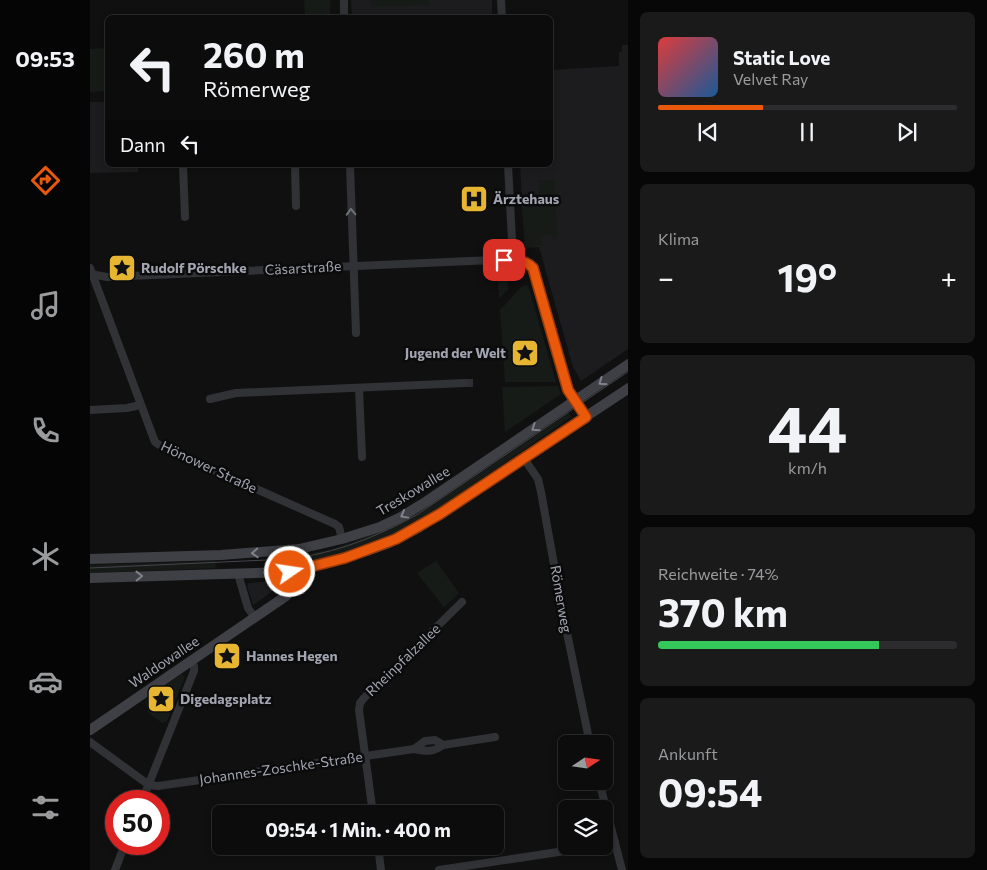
<!DOCTYPE html>
<html lang="de">
<meta charset="utf-8">
<style>
:root{--surface:#0c0c0d;--page:#1a1a1b;--text:#f1f3f6;--muted:#9a9b9d;--line:#2c2c2e;--accent:#ea580c}
body{margin:0;font-family:Commissioner,sans-serif;background:var(--page);color:var(--text);height:100vh;display:flex;flex-direction:column;font-size:19px;white-space:nowrap}
*{box-sizing:border-box;margin:0}
p{font-size:16px;color:var(--muted)}
.icon{flex:none;width:28px;height:28px;fill:none;stroke:currentColor;stroke-width:2;stroke-linecap:round;stroke-linejoin:round}
.map{position:relative;flex:1;overflow:hidden}
.drawer{display:flex;flex-direction:column;gap:12px;padding:12px;background:#070707;width:359px}
.drawer>*{flex:none}
.guide{position:absolute;left:15px;top:15px;width:448px;height:152px;border-radius:8px;box-shadow:0 2px 8px #0003,0 0 0 1px var(--line);background:#0c0c0d;color:var(--text);overflow:hidden}
.needle{width:32px;rotate:77deg}
.tools{position:absolute;left:468px;top:735px;display:grid;gap:10px}
.tools a{display:grid;place-items:center;width:55px;height:55px;border-radius:8px;background:var(--surface);box-shadow:0 2px 8px #0003,0 0 0 1px var(--line);font-size:25px}
.speed{position:absolute;left:15px;top:790px;display:flex;gap:10px;font-size:25px;font-weight:700;text-align:center}
.speed>*{display:grid;place-content:center;width:65px;height:65px;border-radius:50%;background:var(--surface);box-shadow:0 2px 8px #0003,0 0 0 1px var(--line);line-height:1}
.speed .limit{border:8px solid #d22;background:#fff;color:#111}
.pin{position:absolute;display:grid;place-items:center;width:42px;height:42px;color:#fff;margin:-21px;border-radius:10px;box-shadow:0 2px 8px #0006}
.me{position:absolute;width:55px;margin:-28px;rotate:77deg;stroke-linejoin:round;filter:drop-shadow(0 0 4px #0008)}
.turn{display:flex;align-items:center;gap:18px;height:105px;padding:0 15px;font-size:22px}
.turn .icon{width:65px;height:65px;stroke-width:2.5}
.turn b{display:block;font-size:35px;line-height:42px}
.then{display:flex;align-items:center;height:48px;padding:0 15px;background:#0003;gap:10px;font-size:19px}
.big{font-size:38px;font-weight:700;line-height:1.1}
.drawer .tile{flex:1;display:flex;flex-direction:column;justify-content:center;gap:8px;min-width:0;padding:0 18px;border-radius:8px;background:var(--page)}
.drawer .dial{align-items:center;gap:0}
.dial b{font-size:65px;line-height:1}
.song{display:flex;align-items:center;gap:15px}
.cover{width:60px;height:60px;border-radius:8px;background:linear-gradient(135deg,hsl(0 70% 55%),hsl(210 70% 35%))}
.played{height:5px;border-radius:2px;background:linear-gradient(90deg,var(--accent) 35%,var(--line) 35%)}
.keys{display:flex;justify-content:space-around;direction:ltr}
.heat{display:flex;justify-content:space-between;align-items:center;font-size:28px;direction:ltr}
.charge{height:8px;border-radius:4px;background:linear-gradient(90deg,#34c759 74%,var(--line) 0)}
.trip{position:absolute;left:122px;top:805px;width:292px;height:50px;border-radius:8px;background:var(--surface);box-shadow:0 2px 8px #0003,0 0 0 1px var(--line);font-weight:700;line-height:50px;text-align:center}
main{display:flex;flex:1;min-height:0}
.tab-bar{display:flex;flex-direction:column;width:90px;justify-content:space-around;align-items:center;background:#050505;color:var(--muted)}
.tab-bar .icon{width:35px;height:35px}
.tab-bar .selected{color:var(--accent)}
.tab-bar b{font-size:22px;color:var(--text)}
.map>svg:first-child{display:block}
.built{fill:#1c1c1e}
.green{fill:#161b18}
.lines{fill:none;stroke-linecap:round;stroke-linejoin:round}
.street-tunnel{stroke:#2d2e31;stroke-width:8;stroke-dasharray:8 4;stroke-linecap:butt}
.street{stroke:#313236;stroke-width:8}
.secondary{stroke:#3f4046;stroke-width:10}
.tram{stroke:#44454b;stroke-width:1}
.oneway{stroke:#6f717a}
.oneway2{stroke:#7f828c}
.route-casing{stroke:#983908;stroke-width:12}
.route{stroke:#ea580c;stroke-width:9}
.labels{text-anchor:middle;stroke-width:5;stroke-linejoin:round;paint-order:stroke}
.poi-label{font-size:14px;font-weight:bold;fill:#a2a5b1;stroke:#0b0b0c;text-anchor:start}
.street-label{font-size:14px;fill:#a2a5b1;stroke:#0b0b0c}
</style>
<main>
<nav class="tab-bar">
<b>09:53</b>
<svg class="icon selected" aria-label="directions" viewBox="0 0 24 24"><path d="M12 3l9 9-9 9-9-9zM9 14v-3h6M13 9l2 2-2 2"/></svg>
<svg class="icon" aria-label="music" viewBox="0 0 24 24"><path d="M9 18V5l10-2v13"/><circle cx="6" cy="18" r="3"/><circle cx="16" cy="16" r="3"/></svg>
<svg class="icon" aria-label="phone" viewBox="0 0 24 24"><path d="M5 4h4l2 5-3 2q2 4 5 5l2-3 5 2v4C11 20 4 13 5 4z"/></svg>
<svg class="icon" aria-label="climate" viewBox="0 0 24 24"><path d="M12 3v18M4 7l16 10M4 17L20 7"/></svg>
<svg class="icon" aria-label="car" viewBox="0 0 24 24"><path d="M5 17H2v-5l4-1 3-4h7l3 4 3 1v5h-3M9 17h6M6 11h13"/><circle cx="7" cy="17" r="2"/><circle cx="17" cy="17" r="2"/></svg>
<svg class="icon" aria-label="filters" viewBox="0 0 24 24"><path d="M4 7h16M4 17h16"/><circle cx="9" cy="7" r="2"/><circle cx="15" cy="17" r="2"/></svg>
</nav>
<div class="map">
<svg width="539" height="870" viewBox="0 0 539 870">
<rect width="100%" height="100%" fill="#101011"/>
<!-- built -->
<g class="built">
<path d="M261,0H402V17H262Z"/>
<path d="M532,45H538V349L491,381L483,367L449,247L435,248L430,165H460V70L529,66V52H532Z"/>
<path d="M0,102H17L18,165H48V172L0,173Z"/>
<path d="M182,581L183,591L163,605L157,586L159,583Z"/>
</g>
<!-- green -->
<g class="green">
<path d="M214,0H240V15L215,16Z"/>
<path d="M281,0H339V5L282,7Z"/>
<path d="M17,48V91L0,92V49Z"/>
<path d="M464,179L465,183L467,235L464,242L461,233L450,236L453,245L435,248L431,195L449,194V180Z"/>
<path d="M425,267L426,273L417,274L418,290L409,298L407,269Z"/>
<path d="M438,285L466,382H415L410,310L432,286Z"/>
<path d="M468,386L471,394L415,432L412,387Z"/>
<path d="M477,410L481,417L347,510L315,530L297,539L255,554L208,564V556L242,549L292,531Z"/>
<path d="M125,561L126,568L0,573V565Z"/>
<path d="M346,561L369,593L354,607L327,573Z"/>
<path d="M92,674L95,677L77,721L72,723L58,712L56,701L57,697Z"/>
</g>
<g class="lines">
<!-- street-tunnel -->
<path class="street-tunnel" d="M375,383H387"/>
<!-- street -->
<g class="street">
<path d="M254,0V18"/>
<path d="M411,0L412,18"/>
<path d="M93,165L95,217"/>
<path d="M205,165L206,206"/>
<path d="M260,165L266,333"/>
<path d="M418,165L423,259"/>
<path d="M0,268L65,442L74,448L245,524L249,527L252,539"/>
<path d="M0,274L17,277L423,259L439,263L443,268L478,390L496,417"/>
<path d="M269,388L272,457"/>
<path d="M120,399L146,393L375,383"/>
<path d="M0,410L37,408L50,405"/>
<path d="M433,457L448,479L451,492L472,609L500,744"/>
<path d="M148,574L158,608L165,618"/>
<path d="M0,742L59,785"/>
<path d="M324,749L335,741L345,740L353,745"/>
<path d="M509,781L532,870"/>
<path d="M59,785L68,786L324,749C335,751 343,753 353,745L405,737"/>
<path d="M52,801L104,671V666L100,661"/>
<path d="M283,814L269,710L270,703L274,698L372,602"/>
<path d="M514,845L525,842"/>
<path d="M288,846L291,870"/>
<path d="M25,870L35,844"/>
<path d="M349,870L508,846"/>
</g>
<!-- secondary -->
<g class="secondary">
<path d="M0,559L131,555L209,549L252,539L290,527L311,517L337,501L539,364"/>
<path d="M0,578L200,572L274,552L299,543L328,528L539,388"/>
<path d="M0,730L196,596L201,588L199,550"/>
</g>
<!-- tram -->
<path class="tram" d="M0,568L199,559C246,553 287,537 328,514L539,371"/>
</g>
<!-- one-way arrows -->
<defs><path id="oneway-chevron" d="M-2-3.5L2.5 0L-2 3.5" fill="none" stroke-width="1.6" stroke-linecap="round" stroke-linejoin="round" transform="scale(1.25)"/></defs>
<use class="oneway" href="#oneway-chevron" transform="translate(261 212) rotate(-92)"/>
<g class="oneway2">
<use href="#oneway-chevron" transform="translate(512 382) rotate(145)"/>
<use href="#oneway-chevron" transform="translate(445 428) rotate(146)"/>
<use href="#oneway-chevron" transform="translate(314 515) rotate(151)"/>
<use href="#oneway-chevron" transform="translate(165 553) rotate(177)"/>
<use href="#oneway-chevron" transform="translate(49 576) rotate(-1)"/>
</g>
<g class="lines">
<!-- route casing -->
<g class="route-casing">
<path id="route" d="M200,572L255,558L306,539L350,514L496,417L478,390L443,268C436,260 425,259 414,260"/>
</g>
<!-- route -->
<use href="#route" class="route"/>
</g>
<!-- icons -->
<defs>
<g id="hospital-square" transform="scale(1.4375)"><rect x="-9" y="-9" width="18" height="18" rx="4" fill="#e6b633" stroke="#0b0b0c"/><path d="M-5-5h3v3.5h4V-5h3V5h-3V1.5h-4V5h-3Z" fill="#111"/></g>
<g id="sight-square" transform="scale(1.4375)"><rect x="-9" y="-9" width="18" height="18" rx="4" fill="#e6b633" stroke="#0b0b0c"/><path d="M0-6L1.8-2.2L6-1.7L2.9 1.2L3.7 5.4L0 3.3L-3.7 5.4L-2.9 1.2L-6-1.7L-1.8-2.2Z" fill="#111"/></g>
</defs>
<g fill-rule="evenodd">
<use href="#hospital-square" x="384" y="199"/>
<use href="#sight-square" x="32" y="268"/>
<use href="#sight-square" x="435" y="353"/>
<use href="#sight-square" x="137" y="656"/>
<use href="#sight-square" x="71" y="699"/>
</g>
<g class="labels">
<!-- poi labels -->
<g class="poi-label">
<text x="403" y="204">Ärztehaus</text>
<text x="51" y="273">Rudolf Pörschke</text>
<text x="416" y="358" text-anchor="end">Jugend der Welt</text>
<text x="156" y="661">Hannes Hegen</text>
<text x="90" y="704">Digedagsplatz</text>
</g>
<!-- street labels -->
<g class="street-label">
<text transform="translate(213 268) rotate(-3)" y="5">Cäsarstraße</text>
<text transform="translate(119 467) rotate(25)" y="5">Hönower Straße</text>
<text transform="translate(323 491) rotate(-31)" y="5">Treskowallee</text>
<text transform="translate(471 599) rotate(80)" y="5">Römerweg</text>
<text transform="translate(313 660) rotate(-44)" y="5">Rheinpfalzallee</text>
<text transform="translate(74 662) rotate(-34)" y="5">Waldowallee</text>
<text transform="translate(191 768) rotate(-8)" y="5">Johannes-Zoschke-Straße</text>
</g>
</g>
</svg>
<div class="tools">
<a><svg class="needle" viewBox="-14 -14 28 28"><path d="M0-13l5 13h-10z" fill="#e53935"/><path d="M0 13l5-13h-10z" fill="#9a9b9d"/></svg></a>
<a><svg class="icon" aria-label="layers" viewBox="0 0 24 24"><path d="M12 4l9 5-9 5-9-5zM3 14l9 5 9-5"/></svg></a>
</div>
<div class="speed"><div class="limit">50</div></div>
<div class="pin" style="left:414px;top:260px;background:#d93025"><svg class="icon" aria-label="arrive" viewBox="0 0 24 24"><path d="M6 21V4h12l-3 4 3 4H6"/></svg></div>
<svg class="me" style="left:200px;top:572px" viewBox="-20 -20 40 40"><circle r="17" fill="#ea580c" stroke="#fff" stroke-width="3"/><path d="M0-11L8 9 0 5-8 9z" fill="#fff"/></svg>
<div class="trip">09:54 · 1 Min. · 400 m</div>
<div class="guide">
<div class="turn"><svg class="icon" aria-label="left" viewBox="0 0 24 24"><path d="M17 20v-9H6M10 6l-5 5 5 5"/></svg><div><b>260 m</b>Römerweg</div></div>
<div class="then">Dann<svg class="icon" aria-label="left" viewBox="0 0 24 24"><path d="M17 20v-9H6M10 6l-5 5 5 5"/></svg></div>
</div>
</div>
<section class="drawer">
<div class="tile">
<div class="song"><i class="cover"></i><div><b>Static Love</b><p>Velvet Ray</p></div></div>
<div class="played"></div>
<div class="keys"><svg class="icon" aria-label="previous" viewBox="0 0 24 24"><path d="M18 5L8 12l10 7zM5 5v14"/></svg><svg class="icon" aria-label="pause" viewBox="0 0 24 24"><path d="M8 5v14M16 5v14"/></svg><svg class="icon" aria-label="next" viewBox="0 0 24 24"><path d="M6 5l10 7-10 7zM19 5v14"/></svg></div>
</div>
<div class="tile"><p>Klima</p>
<div class="heat"><a>−</a><b class="big">19°</b><a>+</a></div>
</div>
<div class="tile dial"><b>44</b><p>km/h</p></div>
<div class="tile"><p>Reichweite · 74%</p><b class="big">370 km</b><div class="charge"></div></div>
<div class="tile"><p>Ankunft</p><b class="big">09:54</b></div>
</section>
</main>
